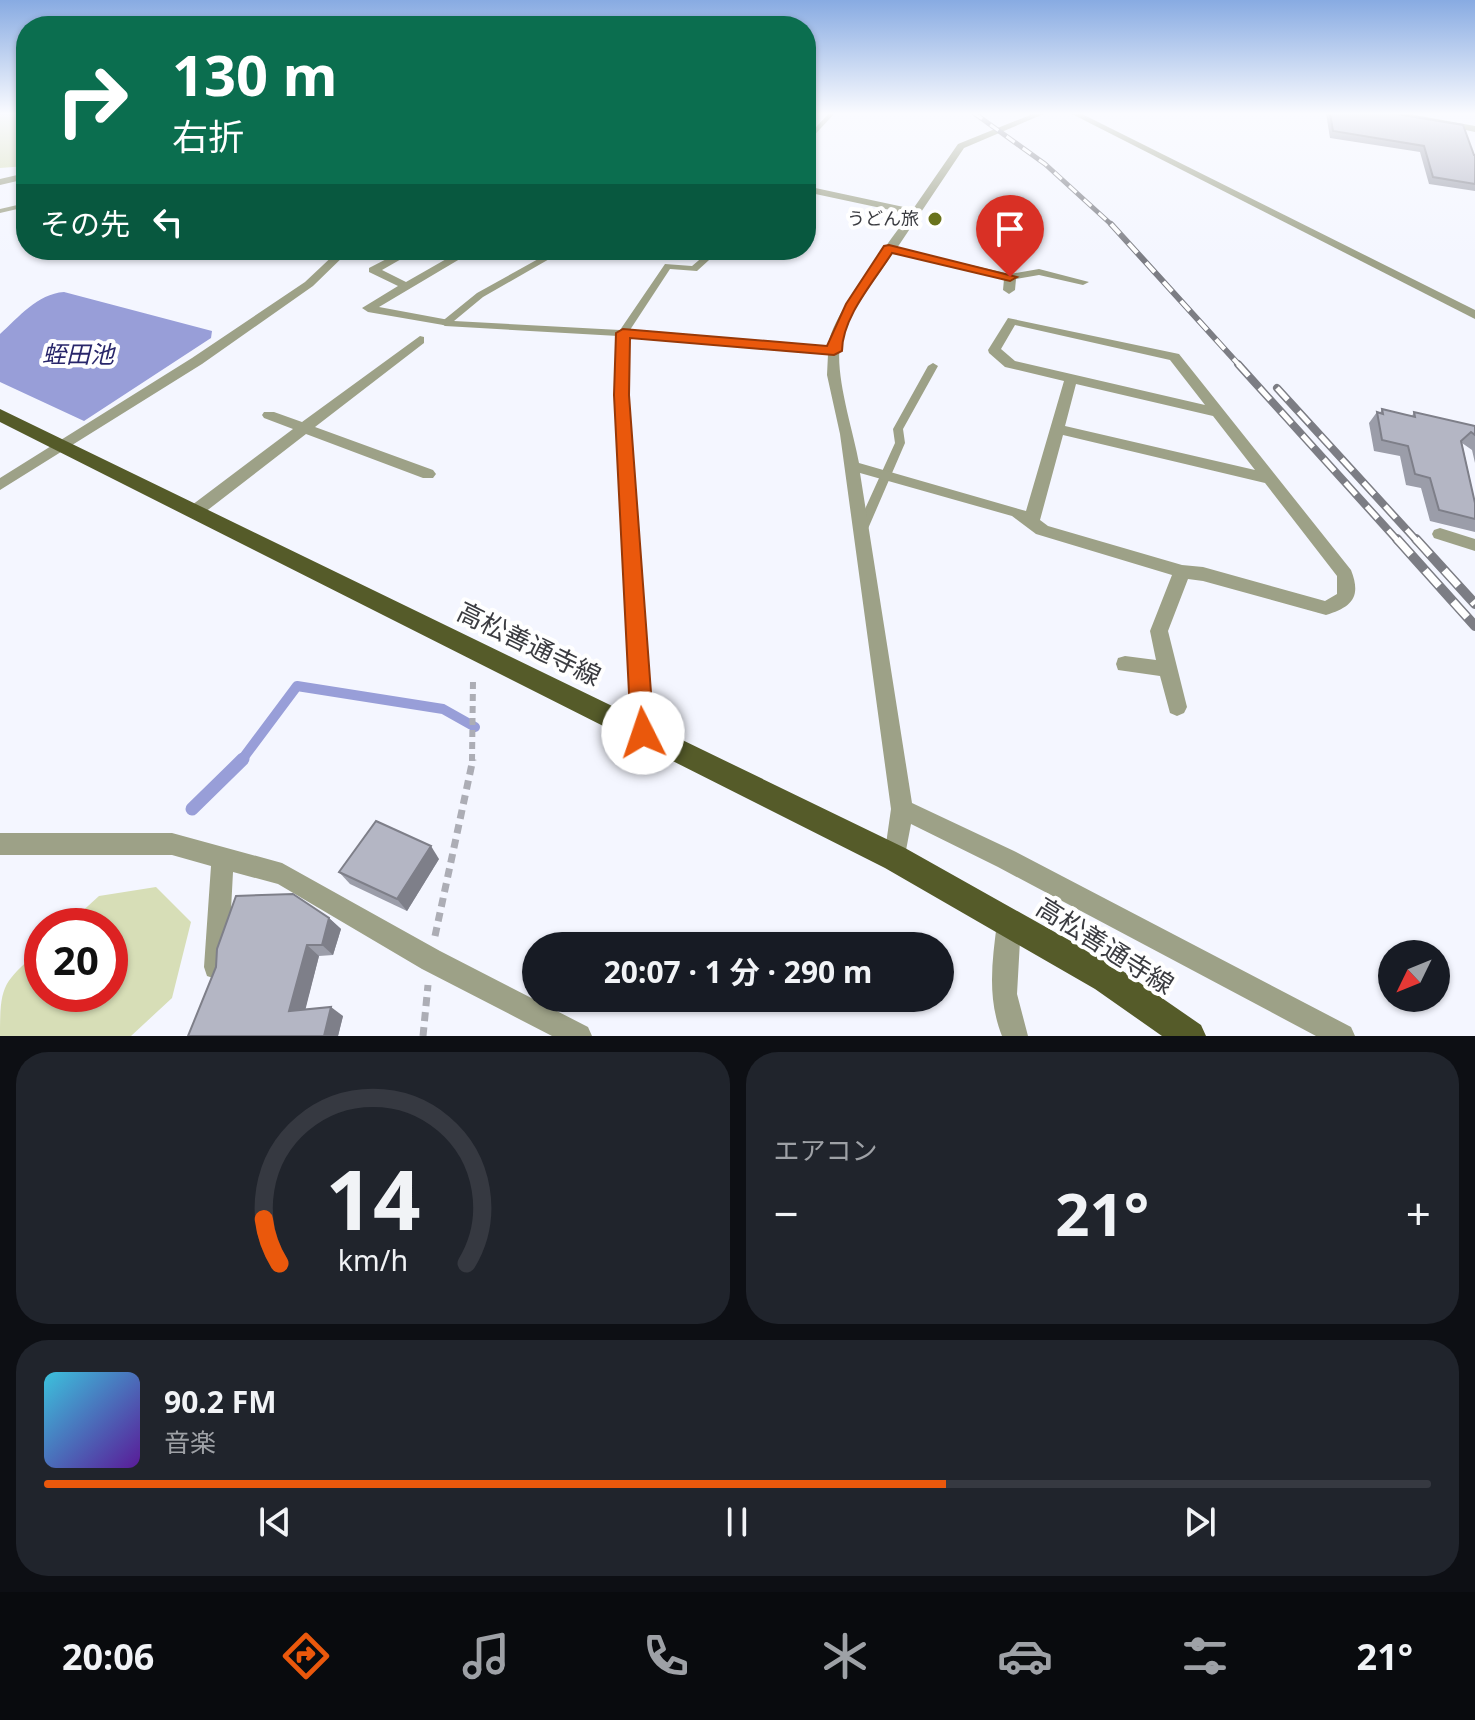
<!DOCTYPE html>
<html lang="ja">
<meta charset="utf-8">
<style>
:root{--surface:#171b24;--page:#20242c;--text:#f1f3f6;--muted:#9ea1a6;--line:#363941;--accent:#ea580c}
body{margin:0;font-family:"Noto Sans","Noto Sans JP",sans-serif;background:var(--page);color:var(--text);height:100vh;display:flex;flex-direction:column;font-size:30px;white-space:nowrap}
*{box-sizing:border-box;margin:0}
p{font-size:26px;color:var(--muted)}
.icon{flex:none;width:44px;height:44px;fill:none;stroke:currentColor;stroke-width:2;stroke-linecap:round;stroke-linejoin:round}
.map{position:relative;height:1036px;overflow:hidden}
.drawer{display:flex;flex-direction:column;gap:16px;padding:16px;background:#0d0f14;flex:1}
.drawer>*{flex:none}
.banner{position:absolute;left:16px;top:16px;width:800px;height:244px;border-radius:32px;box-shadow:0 2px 6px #0004;background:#0b6e4f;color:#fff;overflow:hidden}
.needle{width:52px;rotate:227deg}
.fabs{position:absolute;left:1378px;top:940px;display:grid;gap:16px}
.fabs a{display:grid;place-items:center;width:72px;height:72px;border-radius:50%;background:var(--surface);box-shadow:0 2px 6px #0004;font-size:40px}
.speed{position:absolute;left:24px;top:908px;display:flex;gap:16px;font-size:40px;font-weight:700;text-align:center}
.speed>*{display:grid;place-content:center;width:104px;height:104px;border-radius:50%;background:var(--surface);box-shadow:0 2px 6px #0004;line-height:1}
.speed .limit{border:12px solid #d22;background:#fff;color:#111}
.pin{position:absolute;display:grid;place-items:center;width:68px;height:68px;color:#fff;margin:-82px -34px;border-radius:50% 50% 50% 0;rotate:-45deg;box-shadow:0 0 8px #0007}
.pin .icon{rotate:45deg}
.me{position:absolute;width:88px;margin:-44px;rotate:356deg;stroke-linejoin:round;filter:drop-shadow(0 0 6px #0008)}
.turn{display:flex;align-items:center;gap:28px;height:168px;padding:0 24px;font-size:36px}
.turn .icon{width:104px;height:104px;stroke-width:2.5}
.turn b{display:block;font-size:56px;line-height:68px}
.then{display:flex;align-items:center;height:76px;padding:0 24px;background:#0003;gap:16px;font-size:30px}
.big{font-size:60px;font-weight:700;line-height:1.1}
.drawer .card{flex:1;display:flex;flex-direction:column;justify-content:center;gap:12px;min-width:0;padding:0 28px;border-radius:32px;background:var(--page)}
.drawer .dial{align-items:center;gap:0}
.dial svg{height:208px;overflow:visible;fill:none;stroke:var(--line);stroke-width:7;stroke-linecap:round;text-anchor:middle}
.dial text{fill:var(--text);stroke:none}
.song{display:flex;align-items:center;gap:24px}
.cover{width:96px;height:96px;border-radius:12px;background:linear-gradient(135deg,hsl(190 70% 55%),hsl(270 70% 35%))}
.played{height:8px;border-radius:4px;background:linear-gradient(90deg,var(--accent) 65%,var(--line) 65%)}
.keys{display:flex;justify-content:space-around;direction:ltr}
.heat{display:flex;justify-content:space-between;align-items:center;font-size:44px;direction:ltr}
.drawer .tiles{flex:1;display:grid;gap:16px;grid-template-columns:1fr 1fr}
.card:last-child{grid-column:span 2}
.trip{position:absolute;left:522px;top:932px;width:432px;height:80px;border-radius:40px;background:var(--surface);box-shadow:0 2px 6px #0004;font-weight:700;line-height:80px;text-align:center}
.tab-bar{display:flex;height:128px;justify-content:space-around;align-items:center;background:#090b0e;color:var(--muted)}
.tab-bar .icon{width:56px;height:56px}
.tab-bar .active{color:var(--accent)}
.tab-bar b{font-size:36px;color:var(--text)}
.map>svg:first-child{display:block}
.green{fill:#d7deb7}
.water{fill:#989ed8}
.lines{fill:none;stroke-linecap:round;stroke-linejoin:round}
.stream-far1{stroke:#989ed8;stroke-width:10}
.stream{stroke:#989ed8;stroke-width:13}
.path-far1{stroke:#acadb5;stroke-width:6;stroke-dasharray:7 5;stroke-linecap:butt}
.path{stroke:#acadb5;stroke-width:7;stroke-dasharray:9 6;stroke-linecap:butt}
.service{fill:#9da187;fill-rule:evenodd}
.minor{fill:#9da187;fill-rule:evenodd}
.tertiary{fill:#9da187;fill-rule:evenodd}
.primary{fill:#555b29;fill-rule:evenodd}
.rail-far3-casing{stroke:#7c7d84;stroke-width:5}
.rail-far2-casing{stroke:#7c7d84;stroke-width:6}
.rail-far1-casing{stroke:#7c7d84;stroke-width:8}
.rail-casing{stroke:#7c7d84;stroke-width:10}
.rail-far3{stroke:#fff;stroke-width:3;stroke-dasharray:10;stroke-linecap:butt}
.rail-far2{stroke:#fff;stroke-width:4;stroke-dasharray:13;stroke-linecap:butt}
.rail-far1{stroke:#fff;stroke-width:5;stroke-dasharray:16;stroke-linecap:butt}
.rail{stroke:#fff;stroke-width:7;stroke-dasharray:21;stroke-linecap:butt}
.wall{fill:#9b9da9}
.shaded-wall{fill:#7e7f89}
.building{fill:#b4b6c4;stroke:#7e7f89;stroke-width:2}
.route{fill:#ea580c;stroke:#983908;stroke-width:2}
.poi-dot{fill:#6a731c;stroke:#fff;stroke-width:3}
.labels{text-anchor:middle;stroke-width:8;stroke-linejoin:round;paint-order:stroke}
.far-poi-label{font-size:18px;fill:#3b3c41;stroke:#fff;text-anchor:end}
.water-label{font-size:24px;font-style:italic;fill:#28266a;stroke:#fff}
.near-street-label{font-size:26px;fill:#3b3c41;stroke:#fff}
</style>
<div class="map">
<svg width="1475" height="1036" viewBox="0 0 1475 1036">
<rect width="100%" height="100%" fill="#f4f6ff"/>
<!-- green -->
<g class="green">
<path d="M0,113H26V166L0,168Z"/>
<path d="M156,887L191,922L172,998L131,1036H0C0,983 3,983 42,948V994H110V926H66L99,896Z"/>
</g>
<!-- water -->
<path class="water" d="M64,292L212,331L211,338L84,421L0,382V334C19,317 37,294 64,292Z"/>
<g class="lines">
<!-- stream-far1 -->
<path class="stream-far1" d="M241,761L297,686L443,709L475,727"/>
<!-- stream -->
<path class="stream" d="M192,809L243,759"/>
<!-- path-far1 -->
<path class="path-far1" d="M472,761L473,681"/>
<!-- path -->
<g class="path">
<path d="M435,936L473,759"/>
<path d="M423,1036L428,985"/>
</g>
<!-- service -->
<g class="service">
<path d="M829,113H835L806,144V138Z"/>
<path d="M26,203V207L0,213V209Z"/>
<path d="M520,250H532L551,258L483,297L454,321L620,330L665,264L692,266L711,250H720L697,271L670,269L628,333L626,395L651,733L648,738L643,740L638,738L635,733L616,395L618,336L445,326L440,323L477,293L540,258Z"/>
<path d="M764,250H774L775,251L771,253Z"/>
<path d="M933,363L938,366L903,429L905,443L867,531L865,534H857L855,531L895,443L893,429L928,366Z"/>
</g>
<!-- minor -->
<g class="minor">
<path d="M1035,113H1046L964,148L897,248L1010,274L1039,269L1089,282L1083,285L1039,275L1016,279L1015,290L1009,294L1003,290L1004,279L893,253C878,276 848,314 841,339C833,371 853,429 859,463L1026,511L1064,381L1005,367L989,353L988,350L1008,318L1179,354L1351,570C1362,598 1351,607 1326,615L1203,581L1188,579L1168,631L1187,707L1184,713L1177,716L1170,713L1160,676L1118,670L1116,664L1118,658L1125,656L1156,660L1150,631L1172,575L1036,534L1012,516L860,473L912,803L1014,851L1351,1027L1355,1036H1316L998,867L911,824L903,866L895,869L887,866L884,858L891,809L840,434L827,375L828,354L623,337L617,333L623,329L828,347C830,316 891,241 909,214L806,192V186L913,209L958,144ZM1015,325L1170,360L1205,405L1015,361L1001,349ZM1076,384L1213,416L1255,470L1065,426ZM1063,435L1265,483L1337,576V594L1325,601L1203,567L1182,565L1048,526L1040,520Z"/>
<path d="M1387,113H1404L1475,126V132Z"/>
<path d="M26,173V179L0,185V179Z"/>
<path d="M339,250H350L313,286L202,364L0,490V478L192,358L305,282Z"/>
<path d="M404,250H417L382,270L406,282L462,250H475L379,307L449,320V326L368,312L362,308L398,286L369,272V268Z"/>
<path d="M420,336L424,337V343L315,427L433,470L436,474L433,478H423L306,434L200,516H188L186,512L188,508L293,429L264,418L262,415L264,412H274L302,422Z"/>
<path d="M1440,528L1475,539V551L1434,538L1432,534L1434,530Z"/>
<path d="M0,833H172L282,863L440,951L588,1027L592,1036H552L422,969L278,884L233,872L228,967L225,976L216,979L207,976L204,967L211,866L172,855H0Z"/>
</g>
<!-- tertiary -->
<g class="tertiary">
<path d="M1070,113H1080L1475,310V319Z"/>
<path d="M1009,911L1017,915L1021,923L1017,994L1028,1036H1002C987,998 992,962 997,923L1001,915Z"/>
</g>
<!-- primary -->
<path class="primary" d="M0,409L905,848L1117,967L1201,1025L1206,1036H1162L1095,989L885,868L0,422Z"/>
<!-- rail-far3 casing -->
<g class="rail-far3-casing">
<path id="rail-far3" d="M974,113L1045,164L1113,226"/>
</g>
<!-- rail-far2 casing -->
<g class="rail-far2-casing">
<path id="rail-far2" d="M1111,224L1240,366"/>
</g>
<!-- rail-far1 casing -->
<g class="rail-far1-casing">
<g id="rail-far1">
<path d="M1238,364L1398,541"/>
<path d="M1277,388L1417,541"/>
</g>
</g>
<!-- rail casing -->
<g class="rail-casing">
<g id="rail">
<path d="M1397,539L1475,626"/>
<path d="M1416,539L1475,604"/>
</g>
</g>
<!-- rail-far3 -->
<use href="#rail-far3" class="rail-far3"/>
<!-- rail-far2 -->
<use href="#rail-far2" class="rail-far2"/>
<!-- rail-far1 -->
<use href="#rail-far1" class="rail-far1"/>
<!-- rail -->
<use href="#rail" class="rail"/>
</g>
<!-- wall -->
<g class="wall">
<path d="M1326,113H1390L1475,155V191L1429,184L1420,152L1330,138Z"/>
<path d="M1382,409L1412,416L1414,412L1475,426V463L1472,450L1462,443L1475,502V532L1430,521L1421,488L1406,485L1400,456L1374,451L1369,423L1377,412L1380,413Z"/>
<path d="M439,859L407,911L350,884L339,872Z"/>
<path d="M329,918L341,929L333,955L319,956L305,1009L343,1016L338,1036L216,967Z"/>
</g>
<!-- shaded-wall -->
<g class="shaded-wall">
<path d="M431,846L439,859L407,911L397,899Z"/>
<path d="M329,918L341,929L333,955L322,945Z"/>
<path d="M307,945L319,956L303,1019L289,1011Z"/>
<path d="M331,1007L343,1016L338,1036H324Z"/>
</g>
<!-- building -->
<g class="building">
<path d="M1330,113H1390L1463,125L1474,155H1475V184L1433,177L1424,146L1333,131Z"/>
<path d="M1382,409L1415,417L1414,412L1475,426V435L1471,432L1461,441L1475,503V519L1439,510L1430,478L1415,474L1408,446L1382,440L1377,412L1383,414Z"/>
<path d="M376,821L431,846L397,899L339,872Z"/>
<path d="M293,894L329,918L322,945H307L289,1011L331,1007L324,1036H188L216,967L217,949L236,896Z"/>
</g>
<!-- sky -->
<linearGradient id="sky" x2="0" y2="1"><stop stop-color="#88abe2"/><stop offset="0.44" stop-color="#fafbff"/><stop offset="1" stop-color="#fafbff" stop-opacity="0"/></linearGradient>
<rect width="1475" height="258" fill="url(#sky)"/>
<!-- route -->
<path class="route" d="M889,245L1017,277L1010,281L892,253C875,280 842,317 842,351L834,355L630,338L629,395L654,733L651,740L643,744L635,740L631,733L614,395L616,333L623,329L827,346L846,304L884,246Z"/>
<!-- markers -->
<circle class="poi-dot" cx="935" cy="219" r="8"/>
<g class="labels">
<!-- far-poi labels -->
<g class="far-poi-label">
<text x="919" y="225">うどん旅</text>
</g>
<!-- water labels -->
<g class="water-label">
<text x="78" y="363">蛭田池</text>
</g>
<!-- near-street labels -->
<g class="near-street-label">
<text transform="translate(529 644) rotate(26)" y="9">高松善通寺線</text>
<text transform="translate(1105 946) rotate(32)" y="9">高松善通寺線</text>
</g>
</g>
</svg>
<div class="fabs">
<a><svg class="needle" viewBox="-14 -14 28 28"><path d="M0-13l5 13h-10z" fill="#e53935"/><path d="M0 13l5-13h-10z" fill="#9ea1a6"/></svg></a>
</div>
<div class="speed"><div class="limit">20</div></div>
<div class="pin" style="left:1010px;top:277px;background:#d93025"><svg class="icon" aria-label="arrive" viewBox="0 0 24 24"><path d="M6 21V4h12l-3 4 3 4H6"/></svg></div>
<svg class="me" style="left:643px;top:733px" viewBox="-20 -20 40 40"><circle r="19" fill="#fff"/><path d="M0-13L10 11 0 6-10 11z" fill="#ea580c"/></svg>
<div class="trip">20:07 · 1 分 · 290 m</div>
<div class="banner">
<div class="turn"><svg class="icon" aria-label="right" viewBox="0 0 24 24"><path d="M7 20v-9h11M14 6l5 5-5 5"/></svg><div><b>130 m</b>右折</div></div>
<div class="then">その先<svg class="icon" aria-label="left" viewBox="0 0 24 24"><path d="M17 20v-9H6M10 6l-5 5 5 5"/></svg></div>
</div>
</div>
<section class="drawer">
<div class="tiles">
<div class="card dial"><svg viewBox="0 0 100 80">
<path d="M14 69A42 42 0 1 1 86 69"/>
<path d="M14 69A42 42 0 0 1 8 52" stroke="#ea580c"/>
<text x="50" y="56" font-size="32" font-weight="700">14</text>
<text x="50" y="72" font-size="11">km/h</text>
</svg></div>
<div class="card"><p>エアコン</p>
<div class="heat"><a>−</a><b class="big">21°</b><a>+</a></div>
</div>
<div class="card">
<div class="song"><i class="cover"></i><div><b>90.2 FM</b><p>音楽</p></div></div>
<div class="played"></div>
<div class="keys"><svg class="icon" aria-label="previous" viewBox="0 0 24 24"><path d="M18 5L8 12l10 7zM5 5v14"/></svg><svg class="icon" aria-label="pause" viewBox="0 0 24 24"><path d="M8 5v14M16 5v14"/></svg><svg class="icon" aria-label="next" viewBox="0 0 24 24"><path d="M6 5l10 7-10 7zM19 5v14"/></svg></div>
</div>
</div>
</section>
<nav class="tab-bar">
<b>20:06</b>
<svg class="icon active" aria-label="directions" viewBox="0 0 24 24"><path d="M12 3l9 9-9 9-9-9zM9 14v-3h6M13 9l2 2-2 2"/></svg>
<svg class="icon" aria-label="music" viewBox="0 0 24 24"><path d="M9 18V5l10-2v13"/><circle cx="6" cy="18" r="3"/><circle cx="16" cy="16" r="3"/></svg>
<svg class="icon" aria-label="phone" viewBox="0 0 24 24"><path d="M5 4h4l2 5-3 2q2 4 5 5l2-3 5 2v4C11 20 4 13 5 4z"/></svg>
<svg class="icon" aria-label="climate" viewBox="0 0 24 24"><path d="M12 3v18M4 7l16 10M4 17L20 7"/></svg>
<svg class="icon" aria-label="car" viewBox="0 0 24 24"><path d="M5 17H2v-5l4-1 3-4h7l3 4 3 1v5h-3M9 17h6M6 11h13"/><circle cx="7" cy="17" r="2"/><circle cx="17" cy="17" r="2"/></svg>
<svg class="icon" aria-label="filters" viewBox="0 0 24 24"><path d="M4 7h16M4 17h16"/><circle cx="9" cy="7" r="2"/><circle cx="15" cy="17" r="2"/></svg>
<b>21°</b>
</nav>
